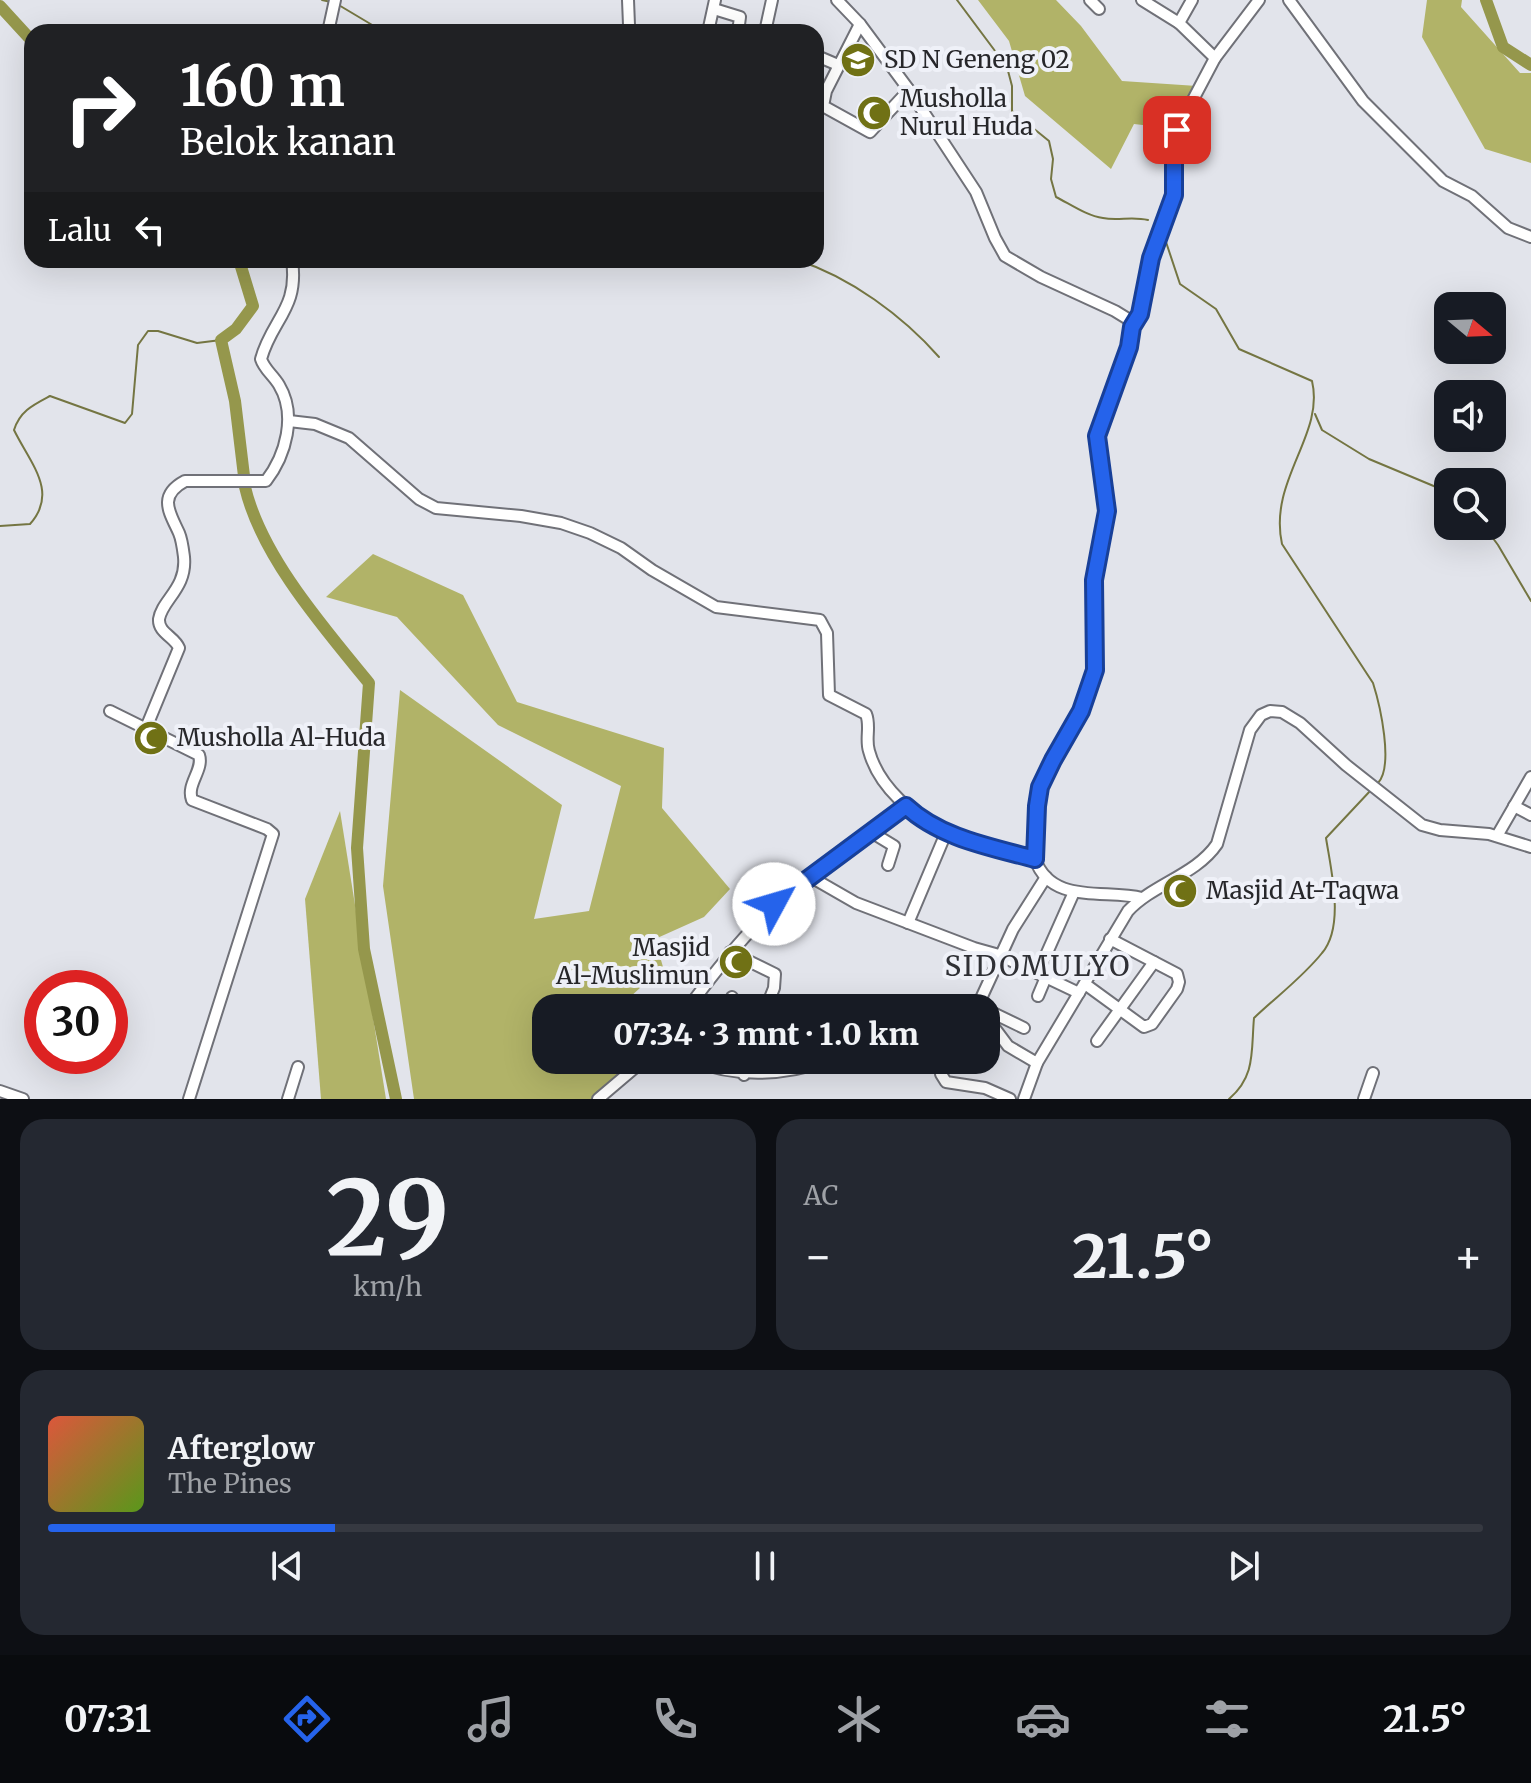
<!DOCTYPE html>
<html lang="id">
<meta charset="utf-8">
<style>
:root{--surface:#171b24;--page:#242831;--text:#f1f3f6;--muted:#9ea1a6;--line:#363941;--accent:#2563eb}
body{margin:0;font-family:Merriweather,serif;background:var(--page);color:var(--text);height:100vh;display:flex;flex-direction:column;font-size:30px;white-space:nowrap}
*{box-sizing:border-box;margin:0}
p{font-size:26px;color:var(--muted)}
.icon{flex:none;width:44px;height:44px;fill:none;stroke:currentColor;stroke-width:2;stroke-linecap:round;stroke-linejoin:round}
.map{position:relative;height:1099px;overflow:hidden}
.side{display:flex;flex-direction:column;gap:20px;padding:20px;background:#0d0f14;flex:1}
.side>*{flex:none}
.hud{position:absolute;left:24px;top:24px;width:800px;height:244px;border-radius:24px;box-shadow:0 8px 32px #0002;background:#202124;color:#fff;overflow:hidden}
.needle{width:52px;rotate:109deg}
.tools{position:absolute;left:1434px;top:292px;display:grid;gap:16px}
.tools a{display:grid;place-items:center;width:72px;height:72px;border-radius:16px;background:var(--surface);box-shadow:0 8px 32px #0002;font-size:40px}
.speed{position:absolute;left:24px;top:970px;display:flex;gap:16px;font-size:40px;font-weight:700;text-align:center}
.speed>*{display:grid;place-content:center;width:104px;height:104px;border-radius:50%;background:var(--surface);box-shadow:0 8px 32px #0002;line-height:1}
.speed .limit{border:12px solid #d22;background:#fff;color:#111}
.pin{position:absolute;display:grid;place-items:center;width:68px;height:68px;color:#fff;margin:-34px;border-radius:16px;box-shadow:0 4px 12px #0006}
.me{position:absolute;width:88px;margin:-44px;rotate:51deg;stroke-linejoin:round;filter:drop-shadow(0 0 6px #0008)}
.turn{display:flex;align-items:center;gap:28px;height:168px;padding:0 24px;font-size:36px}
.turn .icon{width:104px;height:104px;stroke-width:2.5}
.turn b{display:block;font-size:56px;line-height:68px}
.then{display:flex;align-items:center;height:76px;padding:0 24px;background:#0003;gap:16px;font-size:30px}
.big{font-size:60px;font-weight:800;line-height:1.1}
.side .widget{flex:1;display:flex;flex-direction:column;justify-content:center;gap:12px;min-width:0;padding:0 28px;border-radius:24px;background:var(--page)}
.side .dial{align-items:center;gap:0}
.dial b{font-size:104px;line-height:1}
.song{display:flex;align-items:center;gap:24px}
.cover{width:96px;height:96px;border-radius:12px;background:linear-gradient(135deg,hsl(10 70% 55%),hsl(90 70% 35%))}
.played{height:8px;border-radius:4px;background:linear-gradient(90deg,var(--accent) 20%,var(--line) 20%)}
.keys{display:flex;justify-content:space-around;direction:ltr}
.heat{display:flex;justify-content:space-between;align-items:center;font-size:44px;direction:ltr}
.side .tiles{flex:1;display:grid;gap:20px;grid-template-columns:1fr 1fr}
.widget:last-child{grid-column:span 2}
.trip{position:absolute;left:532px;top:994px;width:468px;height:80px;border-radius:24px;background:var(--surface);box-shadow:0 8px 32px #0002;font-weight:800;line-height:80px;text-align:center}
.tabs{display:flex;height:128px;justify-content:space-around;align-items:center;background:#090b0e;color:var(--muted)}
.tabs .icon{width:56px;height:56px}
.tabs .active{color:var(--accent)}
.tabs b{font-size:36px;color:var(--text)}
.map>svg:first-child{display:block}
.forest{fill:#b1b368}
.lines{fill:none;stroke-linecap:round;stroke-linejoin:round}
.stream{stroke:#747542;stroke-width:2}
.river{stroke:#95974c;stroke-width:12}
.minor-casing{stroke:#707178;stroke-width:14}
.minor{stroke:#fff;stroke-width:10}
.route-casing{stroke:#184099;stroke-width:20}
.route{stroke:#2563eb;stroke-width:14}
.labels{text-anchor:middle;stroke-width:8;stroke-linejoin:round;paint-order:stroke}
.poi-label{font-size:24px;fill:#27272a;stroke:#eff1f8;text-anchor:start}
.quarter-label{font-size:28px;letter-spacing:2px;fill:#2f3035;stroke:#eff1f8}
</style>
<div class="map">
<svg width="1531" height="1099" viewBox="0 0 1531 1099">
<rect width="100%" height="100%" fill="#e2e4eb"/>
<!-- forest -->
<g class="forest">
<path d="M978,0H1056L1081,26L1122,81L1197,86L1169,128L1134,124L1111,169L1025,96L1009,41Z"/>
<path d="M1427,0H1462L1461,7L1520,73H1531V163L1485,149L1422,37Z"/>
<path d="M373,554L463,595L517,702L664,748L662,808L730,889L704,917L655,939L663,967L618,1008H546V1060H617L619,1076L591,1099H414L383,886L400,690L562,805L534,919L589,911L621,786L498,725L397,617L326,597Z"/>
<path d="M340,811L386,1099H321L305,899Z"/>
</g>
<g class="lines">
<!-- stream -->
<g class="stream">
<path d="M322,0L331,2"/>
<path d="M957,0L1007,67L1012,86V111L1049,141L1053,159L1051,179L1056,197C1070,204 1087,216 1103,218C1118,221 1132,216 1148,220"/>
<path d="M337,4L384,32"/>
<path d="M1165,239L1180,284L1216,309L1239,349L1312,381C1325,435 1268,480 1282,544L1373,683C1380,705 1394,766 1378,783"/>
<path d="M797,260C850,277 903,316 939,357"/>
<path d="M1315,414L1322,430L1369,459L1448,492"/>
<path d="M0,526L30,524C59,492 30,463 14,430C20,411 33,405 50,396L125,423L132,414L138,345L148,331H158L197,343L221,340"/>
<path d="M1484,526L1498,545L1531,601"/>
<path d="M1229,1099C1256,1076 1251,1051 1254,1018C1276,997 1303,977 1322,953C1345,926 1331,870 1326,838L1371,790"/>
</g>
<!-- river -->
<g class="river">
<path d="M1486,0L1503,47L1531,65"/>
<path d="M0,6L32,41"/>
<path d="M239,260L253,306L236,329L221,340L235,401L244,476"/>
<path d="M245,487C261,556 324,628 369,683L357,848L364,949L396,1099"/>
</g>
<!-- minor casing -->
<g class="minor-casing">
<g id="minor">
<path d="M628,0L629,25"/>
<path d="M837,0L860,24L909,90L976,192L995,238L1005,256L1041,277L1115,311L1128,319L1132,327L1129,347L1097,436L1107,511L1094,580L1095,670L1081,711L1053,760L1040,787L1037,806L1035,859"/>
<path d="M1090,0L1099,9"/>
<path d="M1142,0L1179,23"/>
<path d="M1192,0L1179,23L1215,58"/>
<path d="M1289,0L1363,101L1443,181L1472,196L1508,228L1531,237"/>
<path d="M714,9L740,17L738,32"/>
<path d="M860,24L826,91L823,106L870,132L909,90"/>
<path d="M328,32L335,0"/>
<path d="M708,32L715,0"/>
<path d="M765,32L772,0"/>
<path d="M817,56L838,65"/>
<path d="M1132,327L1140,314L1157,240L1174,195V147L1177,130L1215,58L1259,0"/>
<path d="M289,421L315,424L349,438L419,499L436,508L521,516L561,523L590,533L621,548L652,570L716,607L820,620L827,633L829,695L866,714C871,726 865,739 869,751C879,788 914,816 946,833"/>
<path d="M110,711L199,755C204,770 186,784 192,800L267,829L273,834L189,1099"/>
<path d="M146,728L179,648C175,637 158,633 159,619C162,600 187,588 184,557C183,549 182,540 179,533C170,513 157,496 185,481H266C286,455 297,415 279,385C273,375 264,369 261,359C272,319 299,309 292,260"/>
<path d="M1514,806L1531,815"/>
<path d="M871,832L894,846L888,865"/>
<path d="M1497,836L1531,777"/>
<path d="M809,876L906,806"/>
<path d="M908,923L946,833L1035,859C1051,905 1105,889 1142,898"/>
<path d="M730,952L775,974L774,988L766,1008"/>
<path d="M1038,973L1074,892"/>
<path d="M1085,984L1144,1027L1152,1024L1177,989L1179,982L1177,974L1110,939"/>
<path d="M1038,996L1046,977"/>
<path d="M688,1008C725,958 760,915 809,876L856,903L974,948L999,955L1079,993"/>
<path d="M728,1008L732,997"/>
<path d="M983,1008L978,1005L1013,929L1046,877"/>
<path d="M991,1012L1024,1028"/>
<path d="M995,1014L993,1026L1008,1046L1037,1063"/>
<path d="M1097,1041L1154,962"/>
<path d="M692,1060C736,1078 784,1076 829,1060"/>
<path d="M944,1060L941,1074L946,1082L985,1088L1010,1099"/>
<path d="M744,1075L749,1060"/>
<path d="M0,1091L23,1099"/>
<path d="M288,1099L298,1067"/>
<path d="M598,1099L644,1060"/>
<path d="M1024,1099L1037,1063L1128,911C1153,884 1196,875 1217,844L1250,730L1261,715L1270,711L1282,712L1300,723L1346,765L1422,825L1440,830L1489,834L1531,847"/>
<path d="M1364,1099L1373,1073"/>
</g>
</g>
<!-- minor -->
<use href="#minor" class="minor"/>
</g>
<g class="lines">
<!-- route casing -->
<g class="route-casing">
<path id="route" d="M774,904L906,806C940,838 991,847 1035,859L1037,806L1040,787L1053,760L1081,711L1095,670L1094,580L1107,511L1097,436L1129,347L1132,327L1140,314L1151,258L1174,195V147L1177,130"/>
</g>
<!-- route -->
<use href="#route" class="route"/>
</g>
<!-- icons -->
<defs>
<g id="school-disc" transform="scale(1.8)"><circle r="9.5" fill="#707115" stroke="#eff1f8"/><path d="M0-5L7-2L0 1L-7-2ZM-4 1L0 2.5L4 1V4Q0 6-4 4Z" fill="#fff"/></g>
<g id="mosque-disc" transform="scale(1.8)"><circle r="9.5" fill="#707115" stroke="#eff1f8"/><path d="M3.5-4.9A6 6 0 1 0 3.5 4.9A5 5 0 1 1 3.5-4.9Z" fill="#fff"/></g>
</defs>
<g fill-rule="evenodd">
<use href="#school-disc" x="858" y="60"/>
<use href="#mosque-disc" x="874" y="113"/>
<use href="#mosque-disc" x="151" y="738"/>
<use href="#mosque-disc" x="1180" y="891"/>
<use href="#mosque-disc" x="736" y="962"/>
</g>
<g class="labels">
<!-- poi labels -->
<g class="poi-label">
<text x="884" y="68">SD N Geneng 02</text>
<text x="900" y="107">Musholla<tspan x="900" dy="28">Nurul Huda</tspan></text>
<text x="177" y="746">Musholla Al-Huda</text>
<text x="1206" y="899">Masjid At-Taqwa</text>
<text x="710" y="956" text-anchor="end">Masjid<tspan x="710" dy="28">Al-Muslimun</tspan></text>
</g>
<!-- quarter labels -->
<g class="quarter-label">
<text x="1038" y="976">SIDOMULYO</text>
</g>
</g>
</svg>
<div class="tools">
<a><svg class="needle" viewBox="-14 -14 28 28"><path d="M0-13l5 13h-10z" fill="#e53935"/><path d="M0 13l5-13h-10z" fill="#9ea1a6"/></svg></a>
<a><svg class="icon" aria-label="sound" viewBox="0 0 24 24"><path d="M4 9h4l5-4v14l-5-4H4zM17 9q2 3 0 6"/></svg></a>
<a><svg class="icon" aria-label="search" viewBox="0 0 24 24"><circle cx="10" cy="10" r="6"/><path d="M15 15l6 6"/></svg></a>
</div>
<div class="speed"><div class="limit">30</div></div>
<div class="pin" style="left:1177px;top:130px;background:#d93025"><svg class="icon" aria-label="arrive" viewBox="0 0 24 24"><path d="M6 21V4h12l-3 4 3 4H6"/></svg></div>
<svg class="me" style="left:774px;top:904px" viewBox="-20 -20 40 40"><circle r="19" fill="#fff"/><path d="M0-13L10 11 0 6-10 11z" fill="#2563eb"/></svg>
<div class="trip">07:34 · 3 mnt · 1.0 km</div>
<div class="hud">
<div class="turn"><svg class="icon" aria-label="right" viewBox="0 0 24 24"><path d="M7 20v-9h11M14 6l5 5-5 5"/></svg><div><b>160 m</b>Belok kanan</div></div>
<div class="then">Lalu<svg class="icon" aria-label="left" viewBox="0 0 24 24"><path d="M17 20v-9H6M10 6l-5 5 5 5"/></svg></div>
</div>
</div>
<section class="side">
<div class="tiles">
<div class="widget dial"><b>29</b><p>km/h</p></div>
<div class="widget"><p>AC</p>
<div class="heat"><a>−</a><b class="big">21.5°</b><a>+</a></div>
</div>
<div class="widget">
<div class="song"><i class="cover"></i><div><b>Afterglow</b><p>The Pines</p></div></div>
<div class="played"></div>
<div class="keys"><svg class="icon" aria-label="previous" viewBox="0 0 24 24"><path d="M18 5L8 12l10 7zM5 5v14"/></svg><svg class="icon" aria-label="pause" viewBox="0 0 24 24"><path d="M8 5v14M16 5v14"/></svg><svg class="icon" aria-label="next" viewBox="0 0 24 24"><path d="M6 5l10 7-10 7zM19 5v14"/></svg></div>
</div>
</div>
</section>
<nav class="tabs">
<b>07:31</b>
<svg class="icon active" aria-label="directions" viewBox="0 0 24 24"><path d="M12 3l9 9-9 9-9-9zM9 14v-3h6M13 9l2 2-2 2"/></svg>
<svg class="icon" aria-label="music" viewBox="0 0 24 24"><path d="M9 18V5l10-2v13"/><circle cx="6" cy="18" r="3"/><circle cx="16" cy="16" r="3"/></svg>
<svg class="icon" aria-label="phone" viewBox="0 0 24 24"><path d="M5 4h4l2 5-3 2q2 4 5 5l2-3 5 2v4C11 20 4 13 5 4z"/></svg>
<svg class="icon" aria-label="climate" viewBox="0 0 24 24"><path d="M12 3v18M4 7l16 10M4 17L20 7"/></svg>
<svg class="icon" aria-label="car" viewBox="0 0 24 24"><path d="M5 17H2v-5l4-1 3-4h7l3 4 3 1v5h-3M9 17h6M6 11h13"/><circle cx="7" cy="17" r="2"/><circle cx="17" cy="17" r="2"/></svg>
<svg class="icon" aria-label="filters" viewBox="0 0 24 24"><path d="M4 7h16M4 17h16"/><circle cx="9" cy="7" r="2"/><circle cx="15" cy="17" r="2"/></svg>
<b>21.5°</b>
</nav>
